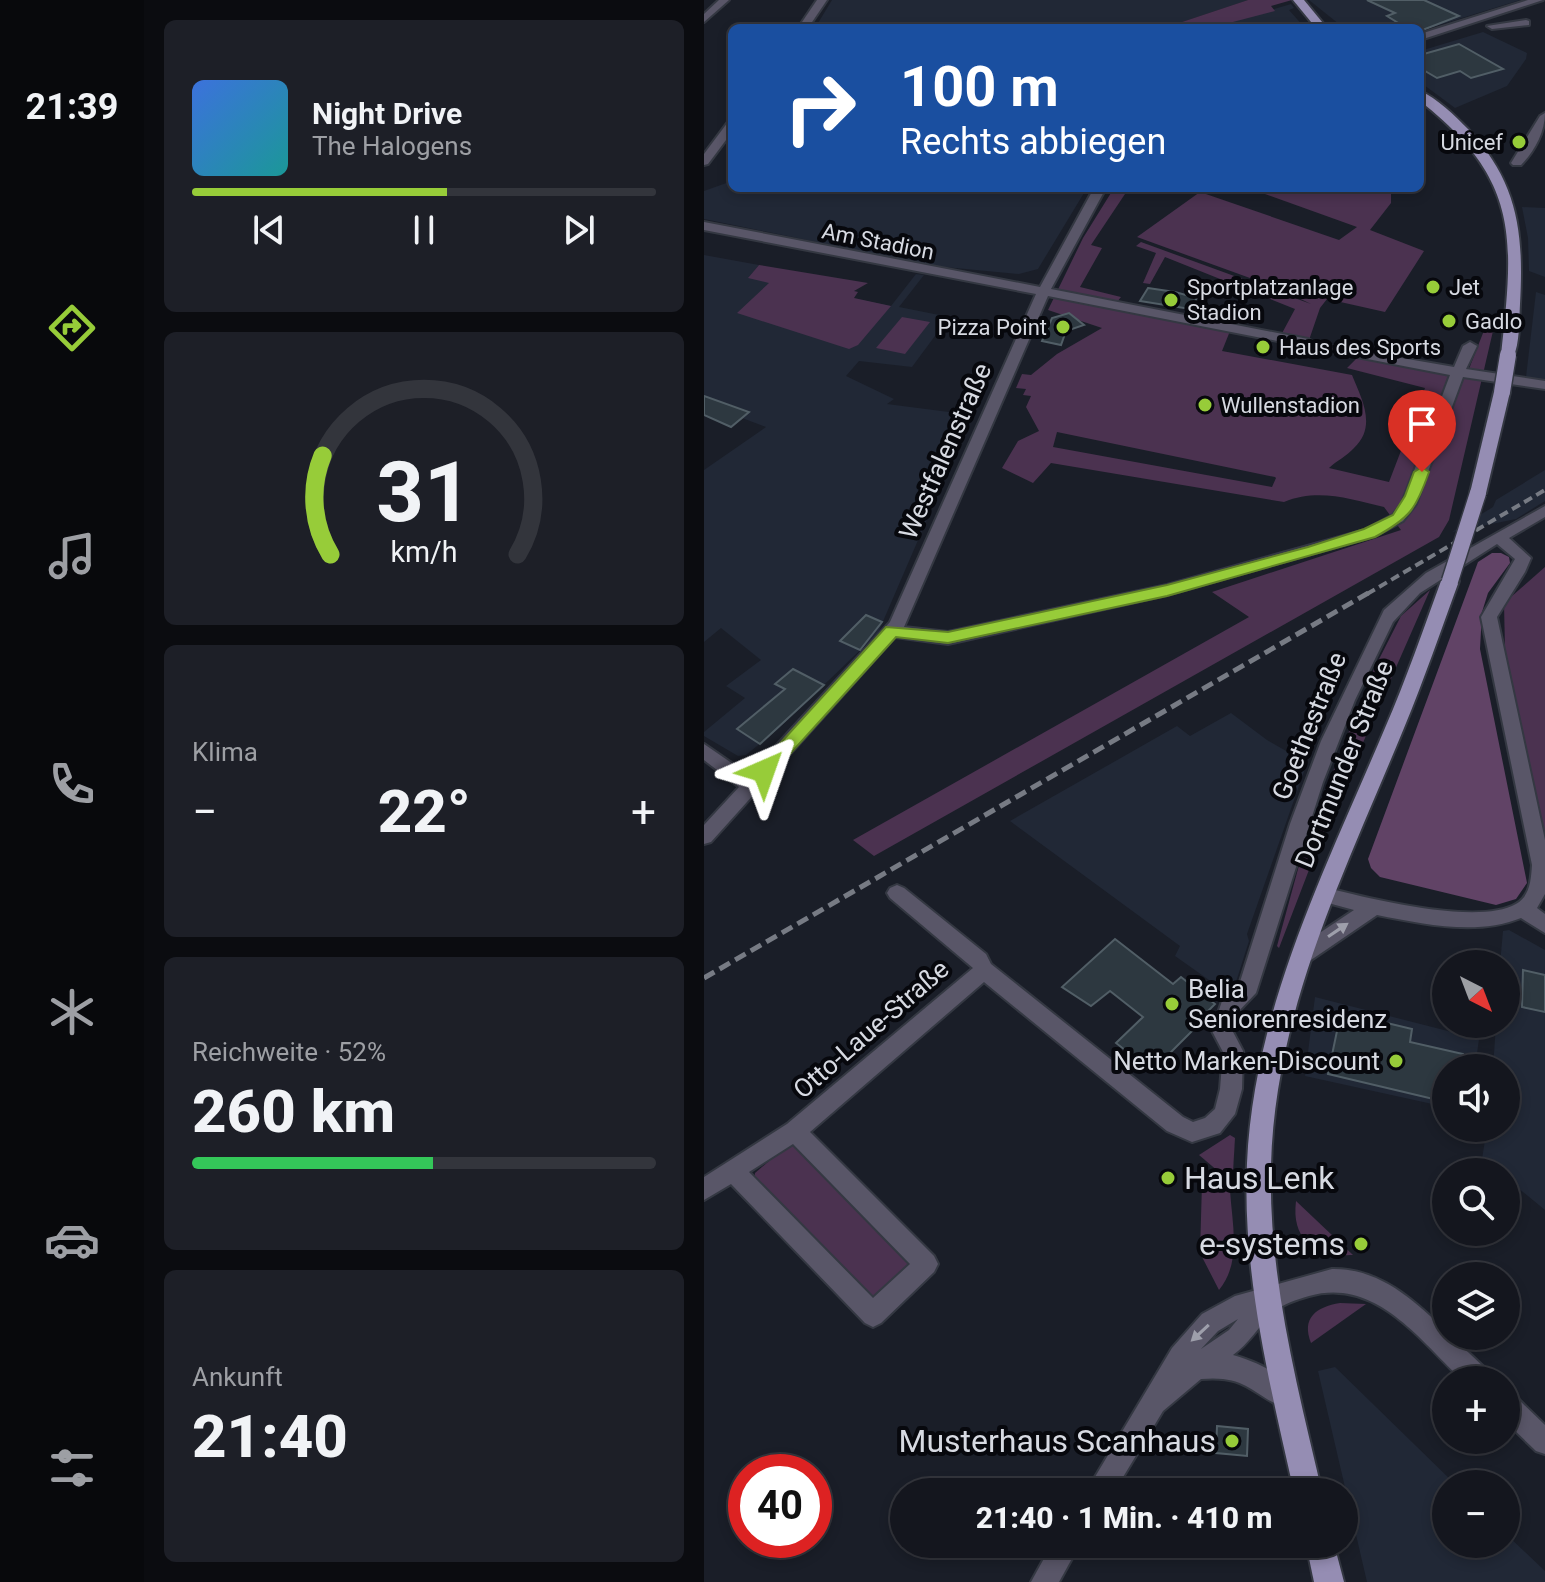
<!DOCTYPE html>
<html lang="de">
<meta charset="utf-8">
<style>
:root{--surface:#14161e;--page:#1d1f27;--text:#f1f3f6;--muted:#9d9fa4;--line:#33353c;--accent:#97cc39}
body{margin:0;font-family:Roboto,sans-serif;background:var(--page);color:var(--text);height:100vh;display:flex;flex-direction:column;font-size:30px;white-space:nowrap}
*{box-sizing:border-box;margin:0}
p{font-size:26px;color:var(--muted)}
.icon{flex:none;width:44px;height:44px;fill:none;stroke:currentColor;stroke-width:2;stroke-linecap:round;stroke-linejoin:round}
.map{position:relative;flex:1;overflow:hidden}
.sheet{display:flex;flex-direction:column;gap:20px;padding:20px;background:#0b0c10;width:560px}
.sheet>*{flex:none}
.hud{position:absolute;left:24px;top:24px;width:696px;height:168px;border-radius:12px;box-shadow:0 4px 12px #0003,0 0 0 2px var(--line);background:#1a4fa0;color:#fff;overflow:hidden}
.needle{width:52px;rotate:138deg}
.controls{position:absolute;left:728px;top:950px;display:grid;gap:16px}
.controls a{display:grid;place-items:center;width:88px;height:88px;border-radius:50%;background:var(--surface);box-shadow:0 4px 12px #0003,0 0 0 2px var(--line);font-size:40px}
.speed{position:absolute;left:24px;top:1454px;display:flex;gap:16px;font-size:40px;font-weight:700;text-align:center}
.speed>*{display:grid;place-content:center;width:104px;height:104px;border-radius:50%;background:var(--surface);box-shadow:0 4px 12px #0003,0 0 0 2px var(--line);line-height:1}
.speed .limit{border:12px solid #d22;background:#fff;color:#111}
.pin{position:absolute;display:grid;place-items:center;width:68px;height:68px;color:#fff;margin:-82px -34px;border-radius:50% 50% 50% 0;rotate:-45deg;box-shadow:0 0 8px #0007}
.pin .icon{rotate:45deg}
.me{position:absolute;width:88px;margin:-44px;rotate:43deg;stroke-linejoin:round;filter:drop-shadow(0 0 6px #0008)}
.turn{display:flex;align-items:center;gap:28px;height:168px;padding:0 40px;font-size:36px}
.turn .icon{width:104px;height:104px;stroke-width:2.5}
.turn b{display:block;font-size:56px;line-height:68px}
.big{font-size:60px;font-weight:800;line-height:1.1}
.sheet .widget{flex:1;display:flex;flex-direction:column;justify-content:center;gap:12px;min-width:0;padding:0 28px;border-radius:12px;background:var(--page)}
.sheet .dial{align-items:center;gap:0}
.dial svg{height:208px;overflow:visible;fill:none;stroke:var(--line);stroke-width:7;stroke-linecap:round;text-anchor:middle}
.dial text{fill:var(--text);stroke:none}
.song{display:flex;align-items:center;gap:24px}
.cover{width:96px;height:96px;border-radius:12px;background:linear-gradient(135deg,hsl(220 70% 55%),hsl(180 70% 35%))}
.played{height:8px;border-radius:4px;background:linear-gradient(90deg,var(--accent) 55%,var(--line) 55%)}
.keys{display:flex;justify-content:space-around;direction:ltr}
.heat{display:flex;justify-content:space-between;align-items:center;font-size:44px;direction:ltr}
.charge{height:12px;border-radius:6px;background:linear-gradient(90deg,#34c759 52%,var(--line) 0)}
.trip{position:absolute;left:186px;top:1478px;width:468px;height:80px;border-radius:40px;background:var(--surface);box-shadow:0 4px 12px #0003,0 0 0 2px var(--line);font-weight:800;line-height:80px;text-align:center}
main{display:flex;flex:1;min-height:0}
.dock{display:flex;flex-direction:column;width:144px;justify-content:space-around;align-items:center;background:#08090c;color:var(--muted)}
.dock .icon{width:56px;height:56px}
.dock .current{color:var(--accent)}
.dock b{font-size:36px;color:var(--text)}
.map>svg:first-child{display:block}
.built{fill:#212836}
.green{fill:#4b3250;fill-rule:evenodd}
.forest{fill:#614366}
.building{fill:#2d3840;stroke:#515e66;stroke-width:2}
.lines{fill:none;stroke-linecap:round;stroke-linejoin:round}
.minor-casing{stroke:#343842;stroke-width:4}
.major-casing{stroke:#343842;stroke-width:4}
.minor{fill:#595668;fill-rule:evenodd}
.major{fill:#958db3;fill-rule:evenodd}
.rail-far1{stroke:#777b84;stroke-width:4;stroke-dasharray:9 5;stroke-linecap:butt}
.rail{stroke:#777b84;stroke-width:5;stroke-dasharray:12 6;stroke-linecap:butt}
.major-bridge-casing{stroke:#343842;stroke-width:19;stroke-linecap:butt}
.major-bridge{stroke:#958db3;stroke-width:16}
.oneway{fill:#9e9fab}
.route{fill:#97cc39;stroke:#628525;stroke-width:2}
.poi-dot{fill:#97cc39;stroke:#07080d;stroke-width:3}
.labels{text-anchor:middle;stroke-width:8;stroke-linejoin:round;paint-order:stroke}
.far-poi-label{font-size:22px;fill:#d7dae2;stroke:#07080d;text-anchor:start}
.far-street-label{font-size:22px;fill:#d7dae2;stroke:#07080d}
.street-label{font-size:26px;fill:#d7dae2;stroke:#07080d}
.poi-label{font-size:26px;fill:#d7dae2;stroke:#07080d;text-anchor:start}
.near-poi-label{font-size:32px;fill:#d7dae2;stroke:#07080d;text-anchor:end}
</style>
<main>
<nav class="dock">
<b>21:39</b>
<svg class="icon current" aria-label="directions" viewBox="0 0 24 24"><path d="M12 3l9 9-9 9-9-9zM9 14v-3h6M13 9l2 2-2 2"/></svg>
<svg class="icon" aria-label="music" viewBox="0 0 24 24"><path d="M9 18V5l10-2v13"/><circle cx="6" cy="18" r="3"/><circle cx="16" cy="16" r="3"/></svg>
<svg class="icon" aria-label="phone" viewBox="0 0 24 24"><path d="M5 4h4l2 5-3 2q2 4 5 5l2-3 5 2v4C11 20 4 13 5 4z"/></svg>
<svg class="icon" aria-label="climate" viewBox="0 0 24 24"><path d="M12 3v18M4 7l16 10M4 17L20 7"/></svg>
<svg class="icon" aria-label="car" viewBox="0 0 24 24"><path d="M5 17H2v-5l4-1 3-4h7l3 4 3 1v5h-3M9 17h6M6 11h13"/><circle cx="7" cy="17" r="2"/><circle cx="17" cy="17" r="2"/></svg>
<svg class="icon" aria-label="filters" viewBox="0 0 24 24"><path d="M4 7h16M4 17h16"/><circle cx="9" cy="7" r="2"/><circle cx="15" cy="17" r="2"/></svg>
</nav>
<section class="sheet">
<div class="widget">
<div class="song"><i class="cover"></i><div><b>Night Drive</b><p>The Halogens</p></div></div>
<div class="played"></div>
<div class="keys"><svg class="icon" aria-label="previous" viewBox="0 0 24 24"><path d="M18 5L8 12l10 7zM5 5v14"/></svg><svg class="icon" aria-label="pause" viewBox="0 0 24 24"><path d="M8 5v14M16 5v14"/></svg><svg class="icon" aria-label="next" viewBox="0 0 24 24"><path d="M6 5l10 7-10 7zM19 5v14"/></svg></div>
</div>
<div class="widget dial"><svg viewBox="0 0 100 80">
<path d="M14 69A42 42 0 1 1 86 69"/>
<path d="M14 69A42 42 0 0 1 11 31" stroke="#97cc39"/>
<text x="50" y="56" font-size="32" font-weight="700">31</text>
<text x="50" y="72" font-size="11">km/h</text>
</svg></div>
<div class="widget"><p>Klima</p>
<div class="heat"><a>−</a><b class="big">22°</b><a>+</a></div>
</div>
<div class="widget"><p>Reichweite · 52%</p><b class="big">260 km</b><div class="charge"></div></div>
<div class="widget"><p>Ankunft</p><b class="big">21:40</b></div>
</section>
<div class="map">
<svg width="841" height="1582" viewBox="0 0 841 1582">
<rect width="100%" height="100%" fill="#1a1e28"/>
<!-- built -->
<g class="built">
<path d="M128,0H544L460,28H111Z"/>
<path d="M605,0H816L716,31V28H640Z"/>
<path d="M587,4L590,8L585,10L601,28H506Z"/>
<path d="M779,32L823,53L822,59L803,86L751,108L716,82V51Z"/>
<path d="M28,181V188H383L334,269L315,274L230,266L0,219V191Z"/>
<path d="M818,207L841,208V277L825,271L824,238Z"/>
<path d="M0,255L55,265L45,277L187,306L212,274L220,275L195,307L245,317L208,367L155,361L142,376L190,399L183,404L268,415L174,633L75,728L42,755L34,756L0,736V732L41,698L22,686L57,660L17,628L0,642V470L62,427L38,418L45,411L0,396Z"/>
<path d="M832,292L841,295V381L822,377Z"/>
<path d="M841,470V501L812,519L748,532L789,507L792,500Z"/>
<path d="M527,713L563,740L603,763L543,934L545,941L531,985L522,992L471,956L476,946L306,821L473,726L486,736Z"/>
<path d="M805,930L841,950V1210L802,1178V1172H795L778,1159L783,1128H802V1068H789L792,1024H802V964H796L799,931Z"/>
<path d="M611,997L775,1039L771,1068H742V1107L601,1076Z"/>
<path d="M631,1367L751,1484H742V1544H802V1534L841,1571V1582H663L614,1371Z"/>
</g>
<!-- green -->
<g class="green">
<path d="M544,0H588L567,6L571,11L506,28H460Z"/>
<path d="M410,188H425L387,245L398,248L376,287L417,297L409,307L526,331L518,351L648,375C658,400 673,426 650,448C643,456 632,461 625,468L685,482L721,388L643,368L654,357L761,379L781,328L789,331L745,520L735,537L170,856L149,840L545,617L508,592L697,530L680,507C646,499 614,488 580,502L347,463L329,483L298,468L314,441L335,431L322,407L327,396L319,395L322,389L312,388L318,374L327,375L353,354L398,328L344,310L379,238ZM353,432L571,477L572,478L568,487L349,447Z"/>
<path d="M544,188H687V203L666,230L720,251L681,312L623,299L616,308L604,343L576,337L591,309L461,257L446,284L439,283L452,253L432,246L437,242L607,304L576,289L433,237L496,192L635,240L653,227Z"/>
<path d="M55,265L164,283L150,291L154,292L150,298L187,306L154,345L145,349L33,313L65,283L44,278Z"/>
<path d="M198,317L226,322L201,354L172,348Z"/>
<path d="M841,567V838L801,650L800,603Z"/>
<path d="M726,590L618,836L575,948L573,946L594,869L620,794L670,669L697,616Z"/>
<path d="M526,1135L531,1138L529,1172L521,1177L495,1155Z"/>
<path d="M85,1144L97,1145L206,1254V1265L172,1298L159,1297L50,1183L51,1173Z"/>
<path d="M503,1174L526,1190C528,1224 538,1262 515,1290L496,1253L498,1183Z"/>
<path d="M592,1201L649,1255C611,1257 587,1240 592,1201Z"/>
<path d="M636,1303L662,1304L607,1343C597,1318 612,1307 636,1303Z"/>
</g>
<!-- forest -->
<path class="forest" d="M788,553H797L805,557L806,563L784,593L778,612L776,649L823,883L812,899L792,905L676,877L667,868L664,859L774,562Z"/>
<!-- building -->
<g class="building">
<path d="M663,0H720L755,16L716,31V28L696,24L683,16L691,13Z"/>
<path d="M755,44L799,69L767,78L756,71L733,78L716,68V55Z"/>
<path d="M444,288L471,292L493,298L486,309L436,301Z"/>
<path d="M365,313L380,325L362,331L357,345L338,341L348,318Z"/>
<path d="M0,396L45,412L27,427L0,415Z"/>
<path d="M162,615L178,622L156,650L136,641Z"/>
<path d="M89,669L120,685L56,744L33,729L81,689L71,684Z"/>
<path d="M411,939L469,984L477,977L511,1004L504,1011L506,1013L451,1068L445,1069L412,1043L439,1017L406,991L387,1006L358,987Z"/>
<path d="M819,970L841,975V1012L818,1007Z"/>
<path d="M637,1012L708,1029L706,1042L759,1054L757,1068H742V1102L624,1074Z"/>
<path d="M513,1426L544,1429L543,1456L512,1453Z"/>
</g>
<g class="lines">
<!-- minor casing -->
<g class="minor-casing">
<g id="minor">
<path d="M15,0H25L0,22V14Z"/>
<path d="M113,0H123L104,28H94Z"/>
<path d="M824,0H839L716,40V34Z"/>
<path d="M822,20L825,21V25L788,29L783,26Z"/>
<path d="M841,113C841,132 830,152 817,165H809L807,163L836,116Z"/>
<path d="M28,121V132L4,164L0,165V154L24,122Z"/>
<path d="M390,188H402L347,289L604,339L611,343L604,347L344,296L200,627L244,632L463,585L661,530L689,515L698,503L746,375L622,351L617,350V344L750,367L759,346L766,342L773,346L762,369L841,381V389L759,377L712,504L699,521L671,536L463,595L244,644L191,637L7,842L0,844V825L35,787L0,760V744L45,775L186,622L332,294L0,230V222L336,287Z"/>
<path d="M841,506V517L805,538L827,558L821,572L793,617L841,840V894L833,908L841,914V933L817,918C773,936 719,924 673,915L607,960L600,962L593,960L590,954L593,948L650,910L613,900L610,895L613,890L620,887C662,898 774,926 812,904C826,896 827,880 828,865L777,617L811,559L793,544L716,593L689,622L651,700L619,782L552,993L534,1012L528,1030L539,1051L538,1089L531,1114L516,1133L488,1142L463,1131L280,982L106,1132L230,1256L234,1264L230,1272L177,1323L169,1327L161,1323L27,1184L0,1200V1177L83,1124L269,968L186,898L183,893L186,888L193,885L200,888L282,954L287,964L479,1117L489,1122L501,1118L511,1109L516,1089L519,1052L508,1031L518,1001L534,988L586,824L617,741L680,610L722,573ZM89,1144L206,1264L169,1298L45,1172Z"/>
<path d="M628,1269C675,1268 710,1300 742,1331V1336H747L784,1371L787,1380H758C715,1339 671,1277 605,1296C594,1299 579,1304 571,1311C555,1325 546,1343 529,1355C550,1361 586,1376 595,1397L592,1406L583,1409C546,1394 544,1375 497,1379L459,1411L410,1492H382L468,1348L498,1314L531,1296ZM534,1319L525,1330L497,1349L514,1331Z"/>
<path d="M802,1393L811,1396L841,1425V1454L832,1451L802,1422Z"/>
<path d="M348,1544H376L355,1582H327Z"/>
</g>
</g>
<!-- major casing -->
<g class="major-casing">
<g id="major">
<path d="M589,0H600L623,28H612Z"/>
<path d="M716,91C733,98 751,116 764,129C814,182 820,233 816,304C815,321 816,343 809,358L804,359L797,355C810,237 816,180 716,101Z"/>
<path d="M798,387L806,392L782,493L774,498L766,493L790,392Z"/>
<path d="M746,575L755,581C737,630 720,680 700,728C642,869 571,1010 567,1165C564,1275 593,1385 618,1492H590C566,1385 538,1274 543,1163C550,1008 622,868 681,728C702,680 719,630 737,581Z"/>
<path d="M602,1544H630L640,1582H610Z"/>
</g>
</g>
<!-- minor -->
<use href="#minor" class="minor"/>
<!-- major -->
<use href="#major" class="major"/>
<!-- rail-far1 -->
<path class="rail-far1" d="M663,594L841,490"/>
<!-- rail -->
<path class="rail" d="M0,978L666,592"/>
<!-- major-bridge casing -->
<g class="major-bridge-casing">
<g id="major-bridge">
<path d="M798,392L804,355"/>
<path d="M746,581L774,493"/>
</g>
</g>
<!-- major-bridge -->
<use href="#major-bridge" class="major-bridge"/>
</g>
<!-- one-way arrows -->
<defs><path id="oneway-solid" d="M-6-.8H1V-3.2L6.5 0L1 3.2V.8H-6Z" transform="scale(2)"/></defs>
<g class="oneway">
<use href="#oneway-solid" transform="translate(634 930) rotate(-34)"/>
<use href="#oneway-solid" transform="translate(496 1333) rotate(137)"/>
</g>
<!-- route -->
<path class="route" d="M718,467L725,472C712,509 706,518 671,537L463,596L244,643L192,637L66,776L60,778L51,771L182,627L244,632L463,585L604,547L660,529L689,515L701,496L710,472Z"/>
<!-- markers -->
<g class="poi-dot">
<circle cx="815" cy="142" r="8"/>
<circle cx="729" cy="287" r="8"/>
<circle cx="467" cy="300" r="8"/>
<circle cx="745" cy="321" r="8"/>
<circle cx="359" cy="327" r="8"/>
<circle cx="559" cy="347" r="8"/>
<circle cx="501" cy="405" r="8"/>
<circle cx="468" cy="1004" r="8"/>
<circle cx="692" cy="1061" r="8"/>
<circle cx="464" cy="1178" r="8"/>
<circle cx="657" cy="1244" r="8"/>
<circle cx="528" cy="1441" r="8"/>
</g>
<g class="labels">
<!-- far-poi labels -->
<g class="far-poi-label">
<text x="799" y="150" text-anchor="end">Unicef</text>
<text x="483" y="295">Sportplatzanlage<tspan x="483" dy="25">Stadion</tspan></text>
<text x="745" y="295">Jet</text>
<text x="761" y="329">Gadlo</text>
<text x="343" y="335" text-anchor="end">Pizza Point</text>
<text x="575" y="355">Haus des Sports</text>
<text x="517" y="413">Wullenstadion</text>
</g>
<!-- far-street labels -->
<g class="far-street-label">
<text transform="translate(174 241) rotate(11)" y="8">Am Stadion</text>
</g>
<!-- street labels -->
<g class="street-label">
<text transform="translate(241 451) rotate(-66)" y="9">Westfalenstraße</text>
<text transform="translate(605 726) rotate(-68)" y="9">Goethestraße</text>
<text transform="translate(640 764) rotate(-68)" y="9">Dortmunder Straße</text>
<text transform="translate(167 1029) rotate(-41)" y="9">Otto-Laue-Straße</text>
</g>
<!-- poi labels -->
<g class="poi-label">
<text x="484" y="998">Belia<tspan x="484" dy="30">Seniorenresidenz</tspan></text>
<text x="676" y="1070" text-anchor="end">Netto Marken-Discount</text>
</g>
<!-- near-poi labels -->
<g class="near-poi-label">
<text x="480" y="1189" text-anchor="start">Haus Lenk</text>
<text x="641" y="1255">e-systems</text>
<text x="512" y="1452">Musterhaus Scanhaus</text>
</g>
</g>
</svg>
<div class="controls">
<a><svg class="needle" viewBox="-14 -14 28 28"><path d="M0-13l5 13h-10z" fill="#e53935"/><path d="M0 13l5-13h-10z" fill="#9d9fa4"/></svg></a>
<a><svg class="icon" aria-label="sound" viewBox="0 0 24 24"><path d="M4 9h4l5-4v14l-5-4H4zM17 9q2 3 0 6"/></svg></a>
<a><svg class="icon" aria-label="search" viewBox="0 0 24 24"><circle cx="10" cy="10" r="6"/><path d="M15 15l6 6"/></svg></a>
<a><svg class="icon" aria-label="layers" viewBox="0 0 24 24"><path d="M12 4l9 5-9 5-9-5zM3 14l9 5 9-5"/></svg></a>
<a>+</a>
<a>−</a>
</div>
<div class="speed"><div class="limit">40</div></div>
<div class="pin" style="left:718px;top:472px;background:#d93025"><svg class="icon" aria-label="arrive" viewBox="0 0 24 24"><path d="M6 21V4h12l-3 4 3 4H6"/></svg></div>
<svg class="me" style="left:60px;top:771px" viewBox="-20 -20 40 40"><path d="M0-17L14 15 0 8-14 15z" fill="#97cc39" stroke="#fff" stroke-width="4"/></svg>
<div class="trip">21:40 · 1 Min. · 410 m</div>
<div class="hud">
<div class="turn"><svg class="icon" aria-label="right" viewBox="0 0 24 24"><path d="M7 20v-9h11M14 6l5 5-5 5"/></svg><div><b>100 m</b>Rechts abbiegen</div></div>
</div>
</div>
</main>
